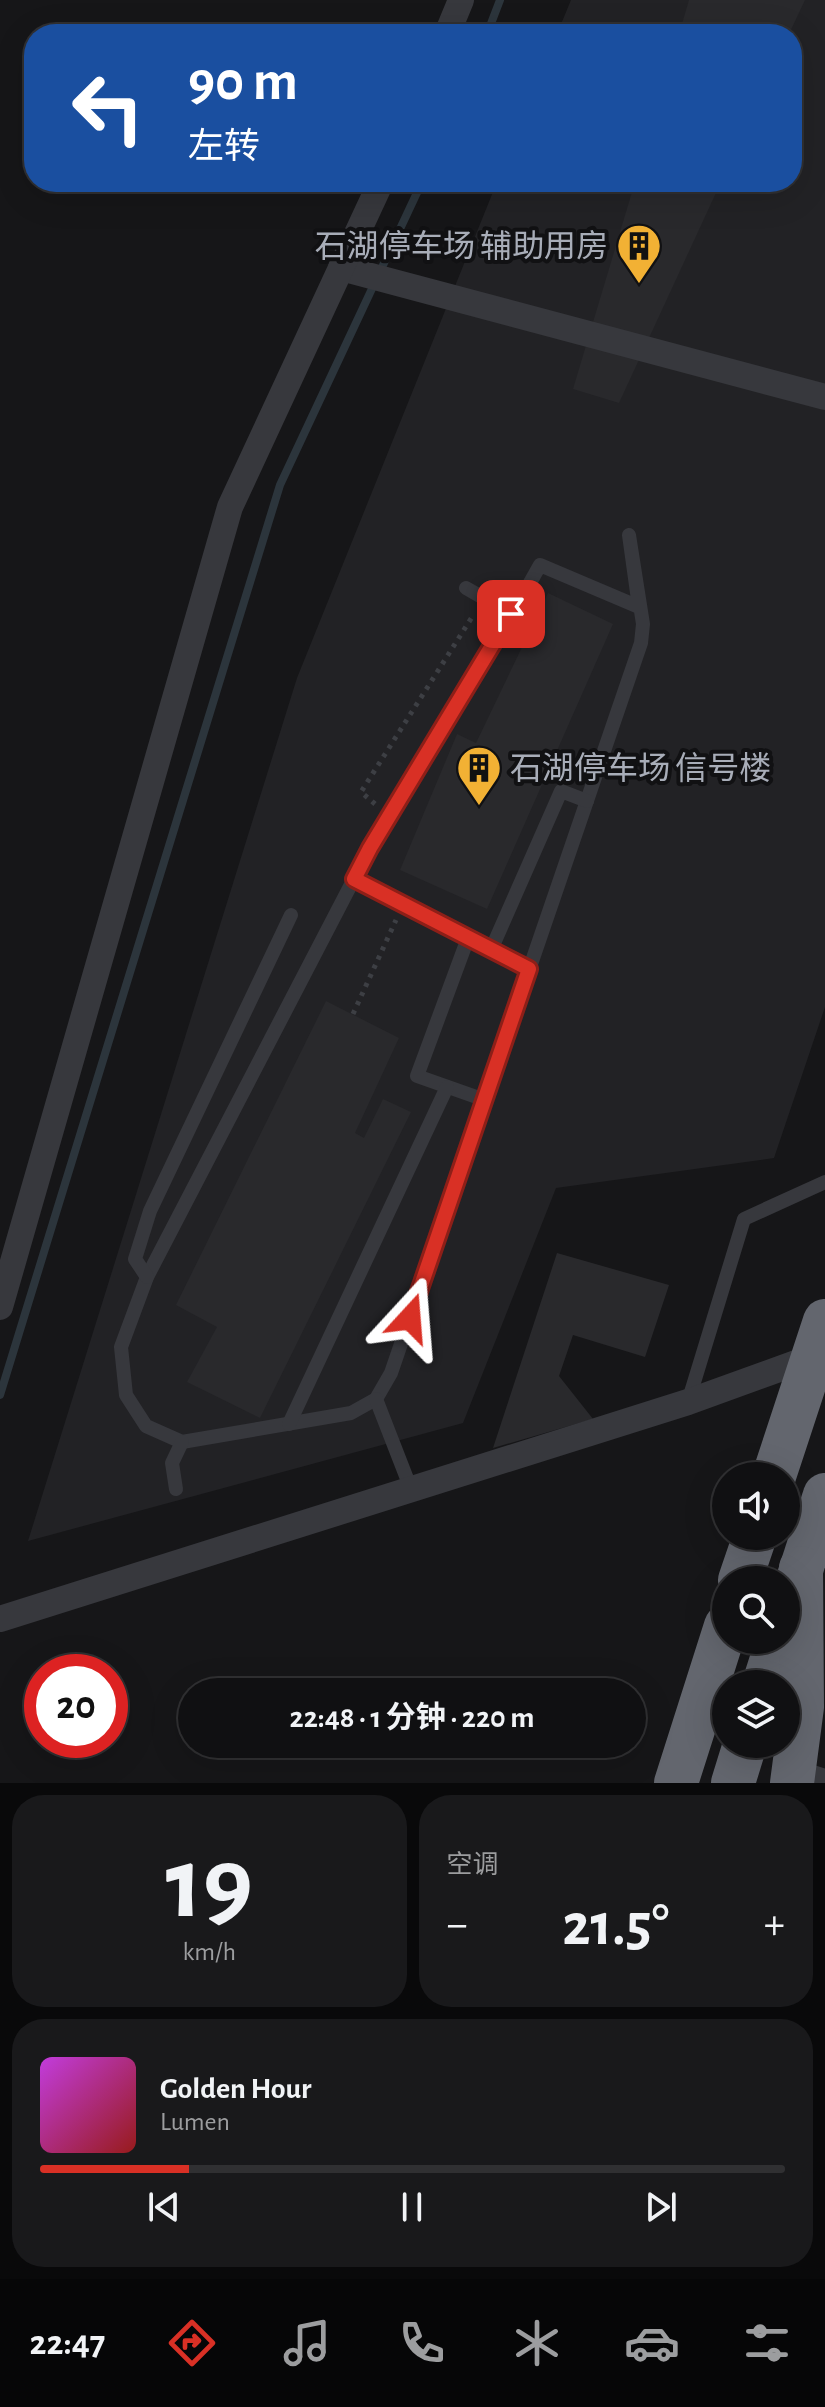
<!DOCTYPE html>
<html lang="zh">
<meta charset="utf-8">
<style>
:root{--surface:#101012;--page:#19191b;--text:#f1f3f6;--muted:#9c9d9f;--line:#303032;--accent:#d93025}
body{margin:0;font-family:"Alegreya Sans","Noto Sans SC",sans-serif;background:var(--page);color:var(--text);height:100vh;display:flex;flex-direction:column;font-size:30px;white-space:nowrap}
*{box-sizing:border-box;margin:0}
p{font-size:26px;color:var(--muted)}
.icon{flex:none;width:44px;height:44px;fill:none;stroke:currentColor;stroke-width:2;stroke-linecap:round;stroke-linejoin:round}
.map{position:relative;height:1783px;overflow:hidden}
.side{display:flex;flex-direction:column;gap:12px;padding:12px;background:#09090a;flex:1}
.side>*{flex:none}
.guide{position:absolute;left:24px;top:24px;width:778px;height:168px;border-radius:32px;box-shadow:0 8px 32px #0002,0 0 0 2px var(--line);background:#1a4fa0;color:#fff;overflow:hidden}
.controls{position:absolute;left:712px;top:1462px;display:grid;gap:16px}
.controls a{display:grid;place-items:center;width:88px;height:88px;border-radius:50%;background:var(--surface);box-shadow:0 8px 32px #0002,0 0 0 2px var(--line);font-size:40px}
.speed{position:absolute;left:24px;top:1654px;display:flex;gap:16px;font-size:40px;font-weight:700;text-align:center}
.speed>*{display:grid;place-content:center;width:104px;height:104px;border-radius:50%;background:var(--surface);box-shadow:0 8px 32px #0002,0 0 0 2px var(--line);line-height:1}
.speed .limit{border:12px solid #d22;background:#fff;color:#111}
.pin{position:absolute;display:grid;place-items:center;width:68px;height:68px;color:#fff;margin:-34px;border-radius:16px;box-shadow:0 4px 12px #0006}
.me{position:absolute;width:88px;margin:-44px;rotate:19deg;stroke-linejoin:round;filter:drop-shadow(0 0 6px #0008)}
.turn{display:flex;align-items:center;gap:28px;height:168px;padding:0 32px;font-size:36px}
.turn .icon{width:104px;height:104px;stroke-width:2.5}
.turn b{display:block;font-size:56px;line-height:68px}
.big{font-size:60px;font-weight:700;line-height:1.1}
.side .tile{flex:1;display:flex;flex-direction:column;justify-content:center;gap:12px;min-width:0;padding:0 28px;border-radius:32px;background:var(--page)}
.side .dial{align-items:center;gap:0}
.dial b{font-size:104px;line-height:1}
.song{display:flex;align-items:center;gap:24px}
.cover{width:96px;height:96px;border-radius:12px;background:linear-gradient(135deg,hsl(290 70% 55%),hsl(0 70% 35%))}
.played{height:8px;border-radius:4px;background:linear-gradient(90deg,var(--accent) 20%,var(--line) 20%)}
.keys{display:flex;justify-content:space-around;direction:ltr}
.heat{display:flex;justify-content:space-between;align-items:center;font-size:44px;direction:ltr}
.side .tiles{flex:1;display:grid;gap:12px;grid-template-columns:1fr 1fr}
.tile:last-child{grid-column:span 2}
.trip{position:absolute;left:178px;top:1678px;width:468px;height:80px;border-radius:40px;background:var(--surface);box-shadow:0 8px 32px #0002,0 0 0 2px var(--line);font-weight:700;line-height:80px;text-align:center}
.tab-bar{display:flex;height:128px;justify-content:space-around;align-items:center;background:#060607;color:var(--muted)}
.tab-bar .icon{width:56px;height:56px}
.tab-bar .active{color:var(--accent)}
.tab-bar b{font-size:36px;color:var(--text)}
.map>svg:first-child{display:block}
.built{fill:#222225}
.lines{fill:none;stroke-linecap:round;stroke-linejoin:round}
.stream{stroke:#2c353c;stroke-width:8}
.building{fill:#29292c}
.path{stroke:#3d3f44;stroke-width:5;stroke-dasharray:4 6;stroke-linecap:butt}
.lane{stroke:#37383d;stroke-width:14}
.street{stroke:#37383d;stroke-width:26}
.highway{stroke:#63666e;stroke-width:44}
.route-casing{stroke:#8d1f18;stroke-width:20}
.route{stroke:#d93025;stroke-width:14}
.labels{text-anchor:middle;stroke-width:8;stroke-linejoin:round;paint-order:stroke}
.poi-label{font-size:32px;fill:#a8adb8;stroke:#111113;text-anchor:end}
</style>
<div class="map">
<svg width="825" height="1783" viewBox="0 0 825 1783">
<rect width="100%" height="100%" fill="#161618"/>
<!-- built -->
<path class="built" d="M571,0H825V1007L774,1158L556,1188L463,1423L28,1541L297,678L497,182H792V34H557Z"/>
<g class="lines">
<!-- stream -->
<g class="stream">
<path d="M487,34L500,0"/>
<path d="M0,1395L280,485L422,182"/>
</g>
</g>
<!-- building -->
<g class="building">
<path d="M689,0H805L789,34H679Z"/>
<path d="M635,182H721L619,403L573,389Z"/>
<path d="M548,593L613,624L487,909L400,870L457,734L476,743Z"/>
<path d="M326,1001L399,1038L355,1133L364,1138L383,1099L411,1112L260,1418L187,1382L217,1327L176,1305Z"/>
<path d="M557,1253L669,1285L645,1357L573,1335L559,1376L593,1419L493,1448Z"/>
</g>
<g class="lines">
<!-- path -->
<g class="path">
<path d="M375,804L361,792L474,614"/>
<path d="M353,1014L396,920"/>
</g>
<!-- lane -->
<g class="lane">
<path d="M629,535L643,624L641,643L391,1373L376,1399L351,1413L182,1442L146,1426L126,1395L121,1347L147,1277L370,848L495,645L540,565L639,607Z"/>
<path d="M466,588L511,614"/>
<path d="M354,879L529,969"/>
<path d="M468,938L417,1076L485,1100"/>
<path d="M491,950L561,791L587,801"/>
<path d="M147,1277L135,1259L150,1211L291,915"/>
<path d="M376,1399L411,1489"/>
<path d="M688,1402L744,1219L825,1182"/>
<path d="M289,1424L447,1087"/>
<path d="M176,1489L172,1463L182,1442"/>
</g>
<!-- street -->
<g class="street">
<path d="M447,34L461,0"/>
<path d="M341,268L825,397"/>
<path d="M0,1307L230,507L381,182"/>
<path d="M0,1619L688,1402L818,1355"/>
<path d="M793,1772L825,1782"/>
</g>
<!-- highway -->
<g class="highway">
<path d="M774,1476L825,1321"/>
<path d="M740,1580L755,1536"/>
<path d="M793,1595L825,1495"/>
<path d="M764,1684L778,1640"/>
<path d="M676,1783L726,1626"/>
<path d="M733,1783L745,1744"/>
<path d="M792,1783L802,1707L801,1568"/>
</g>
</g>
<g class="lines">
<!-- route casing -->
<g class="route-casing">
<path id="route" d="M410,1318L529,969L354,879L370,848L511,614"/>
</g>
<!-- route -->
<use href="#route" class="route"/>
</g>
<!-- icons -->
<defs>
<g id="building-pin" transform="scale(2.3)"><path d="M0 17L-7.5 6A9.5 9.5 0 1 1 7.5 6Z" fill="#f2b134" stroke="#111113"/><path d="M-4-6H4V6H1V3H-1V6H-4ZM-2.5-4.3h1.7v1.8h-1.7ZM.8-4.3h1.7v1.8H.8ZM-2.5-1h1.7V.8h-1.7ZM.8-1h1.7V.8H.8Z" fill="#111"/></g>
</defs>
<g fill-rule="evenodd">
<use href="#building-pin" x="639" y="246"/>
<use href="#building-pin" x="479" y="768"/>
</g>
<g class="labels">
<!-- poi labels -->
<g class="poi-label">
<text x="608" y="257">石湖停车场 辅助用房</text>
<text x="510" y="779" text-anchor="start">石湖停车场 信号楼</text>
</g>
</g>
</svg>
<div class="controls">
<a><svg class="icon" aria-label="sound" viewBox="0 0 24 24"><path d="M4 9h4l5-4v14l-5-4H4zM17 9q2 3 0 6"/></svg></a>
<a><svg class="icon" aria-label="search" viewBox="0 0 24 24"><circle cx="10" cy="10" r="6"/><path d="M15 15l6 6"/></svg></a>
<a><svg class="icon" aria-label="layers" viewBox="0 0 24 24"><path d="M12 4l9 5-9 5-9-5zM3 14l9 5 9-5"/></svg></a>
</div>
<div class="speed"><div class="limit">20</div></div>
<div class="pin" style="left:511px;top:614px;background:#d93025"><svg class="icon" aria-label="arrive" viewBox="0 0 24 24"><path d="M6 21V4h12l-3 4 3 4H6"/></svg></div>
<svg class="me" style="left:410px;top:1318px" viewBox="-20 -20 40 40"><path d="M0-17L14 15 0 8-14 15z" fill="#d93025" stroke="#fff" stroke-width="4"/></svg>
<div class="trip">22:48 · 1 分钟 · 220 m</div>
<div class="guide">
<div class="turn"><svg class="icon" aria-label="left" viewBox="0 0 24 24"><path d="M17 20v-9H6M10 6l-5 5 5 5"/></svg><div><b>90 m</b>左转</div></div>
</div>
</div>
<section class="side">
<div class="tiles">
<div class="tile dial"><b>19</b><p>km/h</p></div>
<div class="tile"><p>空调</p>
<div class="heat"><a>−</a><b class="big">21.5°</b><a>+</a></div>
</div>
<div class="tile">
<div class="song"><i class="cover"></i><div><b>Golden Hour</b><p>Lumen</p></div></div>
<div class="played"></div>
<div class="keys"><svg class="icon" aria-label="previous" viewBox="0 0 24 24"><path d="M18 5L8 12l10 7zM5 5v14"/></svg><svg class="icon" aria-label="pause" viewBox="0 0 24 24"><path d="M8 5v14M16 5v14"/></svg><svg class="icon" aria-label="next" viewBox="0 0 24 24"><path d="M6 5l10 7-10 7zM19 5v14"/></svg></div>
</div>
</div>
</section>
<nav class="tab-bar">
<b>22:47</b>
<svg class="icon active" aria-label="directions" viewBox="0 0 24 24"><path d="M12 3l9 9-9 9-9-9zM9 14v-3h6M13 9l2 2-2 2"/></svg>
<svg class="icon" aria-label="music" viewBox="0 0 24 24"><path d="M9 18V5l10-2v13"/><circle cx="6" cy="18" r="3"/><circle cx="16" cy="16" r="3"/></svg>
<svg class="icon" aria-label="phone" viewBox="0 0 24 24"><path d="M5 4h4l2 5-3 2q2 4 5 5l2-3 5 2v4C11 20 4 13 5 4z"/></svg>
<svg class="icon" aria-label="climate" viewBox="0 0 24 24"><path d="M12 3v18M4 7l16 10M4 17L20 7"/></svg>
<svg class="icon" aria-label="car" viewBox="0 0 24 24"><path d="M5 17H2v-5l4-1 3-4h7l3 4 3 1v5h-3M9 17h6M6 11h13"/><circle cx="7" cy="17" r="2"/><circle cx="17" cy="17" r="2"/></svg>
<svg class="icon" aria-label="filters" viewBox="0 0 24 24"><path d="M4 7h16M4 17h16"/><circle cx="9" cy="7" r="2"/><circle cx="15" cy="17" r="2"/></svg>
</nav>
